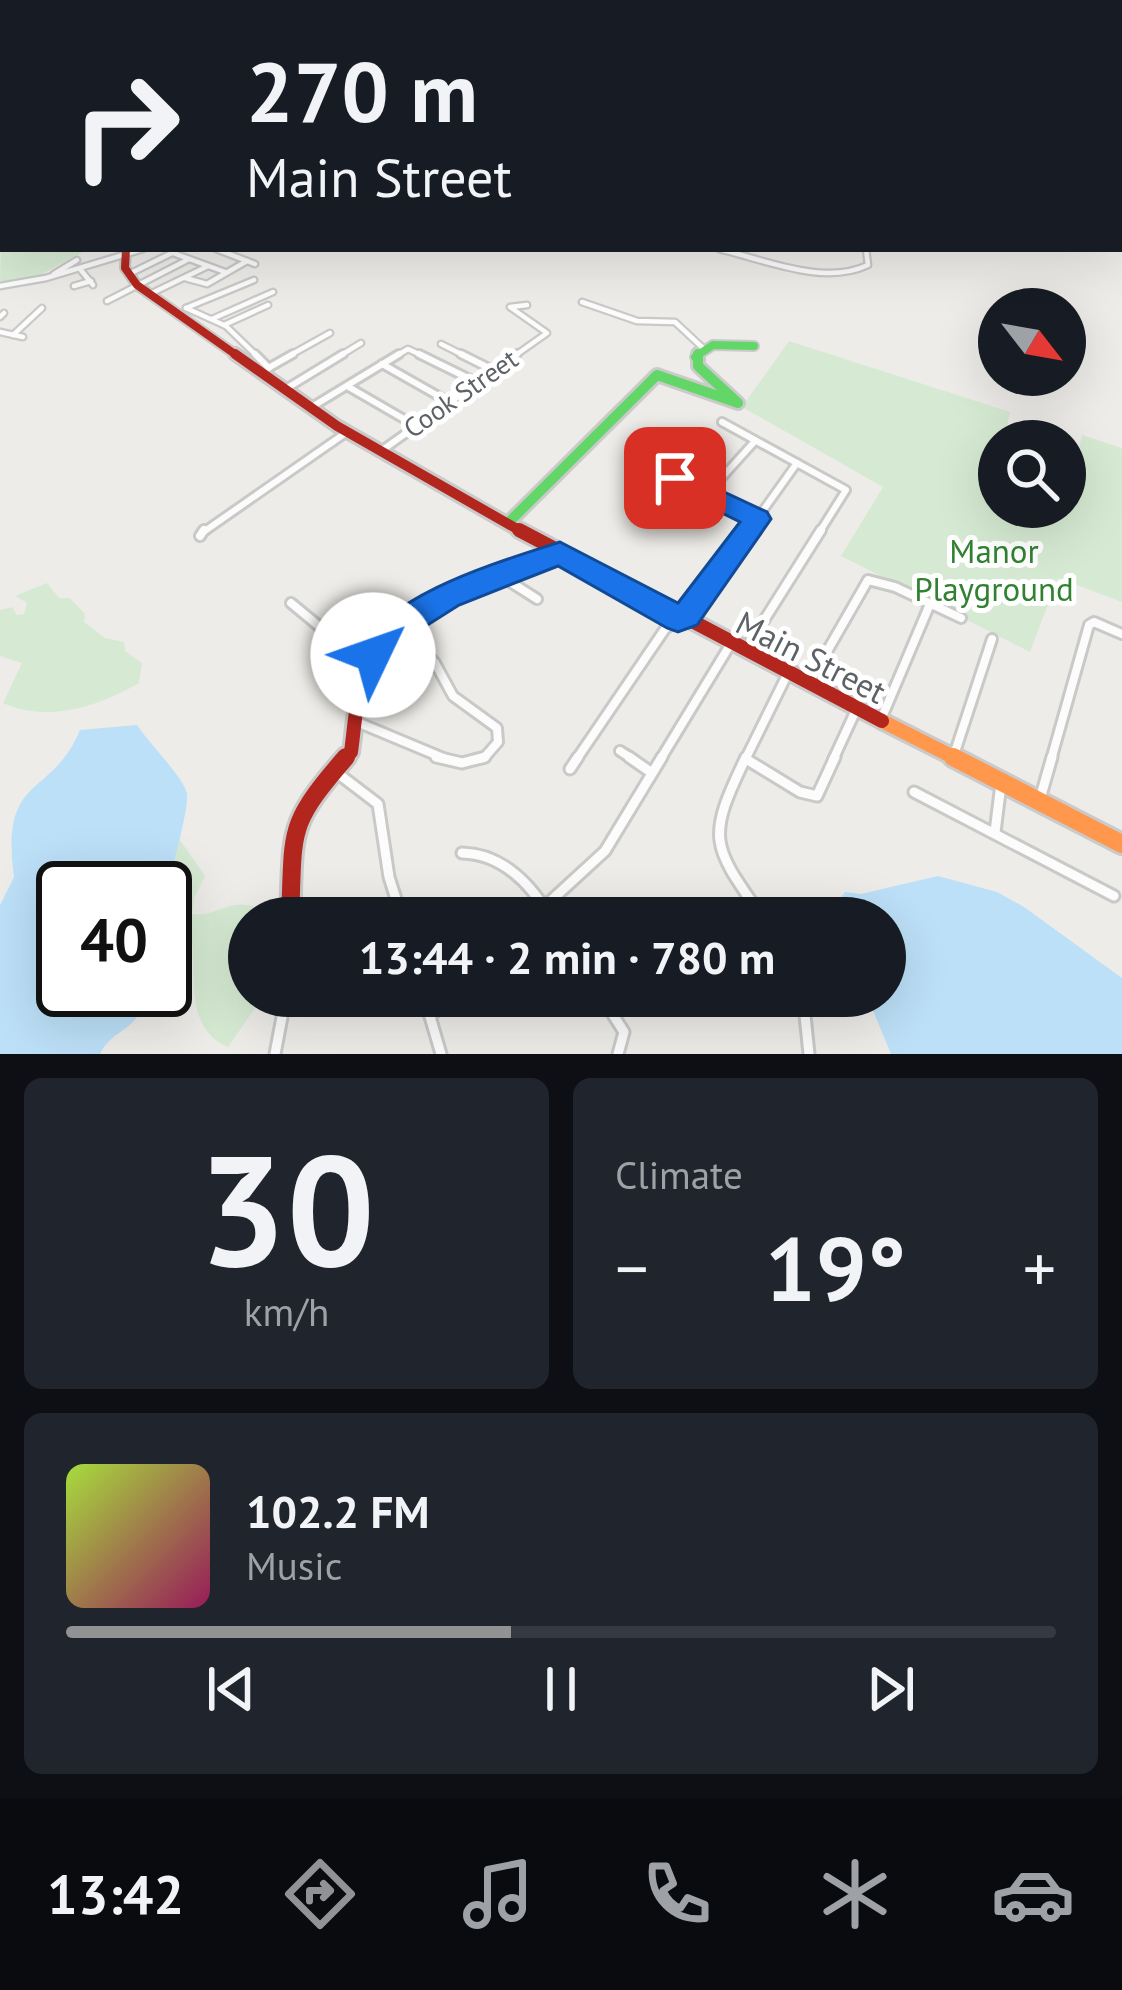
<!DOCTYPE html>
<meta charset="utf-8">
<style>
:root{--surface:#171b24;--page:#20242c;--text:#f1f3f6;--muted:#9ea1a6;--line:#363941;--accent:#909294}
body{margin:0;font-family:"PT Sans",sans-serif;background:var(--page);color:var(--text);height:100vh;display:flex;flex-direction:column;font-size:45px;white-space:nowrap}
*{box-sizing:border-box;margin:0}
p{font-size:39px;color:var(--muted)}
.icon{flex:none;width:66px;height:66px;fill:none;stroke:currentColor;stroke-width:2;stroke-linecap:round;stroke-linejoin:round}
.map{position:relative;height:1054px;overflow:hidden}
.side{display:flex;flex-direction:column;gap:24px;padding:24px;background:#0d0f14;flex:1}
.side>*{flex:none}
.hud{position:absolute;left:0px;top:0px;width:1122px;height:252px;box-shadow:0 12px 48px #0002;background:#171b24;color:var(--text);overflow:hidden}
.needle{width:78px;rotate:121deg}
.controls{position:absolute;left:978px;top:288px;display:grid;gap:24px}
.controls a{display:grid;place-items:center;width:108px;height:108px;border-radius:50%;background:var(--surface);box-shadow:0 12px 48px #0002;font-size:60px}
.speed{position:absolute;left:36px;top:861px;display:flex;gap:24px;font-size:60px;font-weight:700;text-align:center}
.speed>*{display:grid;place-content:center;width:156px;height:156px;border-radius:50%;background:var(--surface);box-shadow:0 12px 48px #0002;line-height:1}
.speed .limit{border:6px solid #111;border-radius:18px;background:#fff;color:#111}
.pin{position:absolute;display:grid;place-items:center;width:102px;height:102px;color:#fff;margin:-51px;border-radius:24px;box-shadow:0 6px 18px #0006}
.me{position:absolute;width:132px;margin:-66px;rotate:48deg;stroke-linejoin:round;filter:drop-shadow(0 0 9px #0008)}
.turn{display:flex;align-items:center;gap:42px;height:252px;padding:0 48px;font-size:54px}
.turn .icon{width:156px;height:156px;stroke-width:2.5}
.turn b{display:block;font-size:84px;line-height:102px}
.big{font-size:90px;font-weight:700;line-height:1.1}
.side .tile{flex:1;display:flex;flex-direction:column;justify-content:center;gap:18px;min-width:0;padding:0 42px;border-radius:18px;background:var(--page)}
.side .dial{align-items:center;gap:0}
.dial b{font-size:156px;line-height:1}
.song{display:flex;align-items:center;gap:36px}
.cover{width:144px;height:144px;border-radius:18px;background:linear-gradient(135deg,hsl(80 70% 55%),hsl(330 70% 35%))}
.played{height:12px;border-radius:6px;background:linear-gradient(90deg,var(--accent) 45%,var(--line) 45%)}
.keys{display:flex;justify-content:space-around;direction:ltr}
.heat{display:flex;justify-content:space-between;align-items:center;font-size:66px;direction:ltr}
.side .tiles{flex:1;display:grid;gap:24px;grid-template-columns:1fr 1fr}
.tile:last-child{grid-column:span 2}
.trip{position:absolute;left:228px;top:897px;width:678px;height:120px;border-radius:60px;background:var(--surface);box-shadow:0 12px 48px #0002;font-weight:700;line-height:120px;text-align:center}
.menu{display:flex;height:192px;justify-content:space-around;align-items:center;background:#090b0e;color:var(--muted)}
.menu .icon{width:84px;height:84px}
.menu .current{color:var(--accent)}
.menu b{font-size:54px;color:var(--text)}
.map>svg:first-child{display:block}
.green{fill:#d6ead3}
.water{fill:#bce0f8}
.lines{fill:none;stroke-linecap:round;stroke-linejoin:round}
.street-far3-casing{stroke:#c9c9c8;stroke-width:9}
.street-far2-casing{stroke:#c9c9c8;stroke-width:12}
.street-far1-casing{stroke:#c9c9c8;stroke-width:14}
.street-casing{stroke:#c9c9c8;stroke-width:15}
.fast-far1-casing{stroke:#cacaca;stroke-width:12}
.fast-casing{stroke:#cacaca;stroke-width:16}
.slow-far1-casing{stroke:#cacaca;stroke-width:20}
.slow-casing{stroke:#cacaca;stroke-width:24}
.jam-far3-casing{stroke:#cacaca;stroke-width:12}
.jam-far2-casing{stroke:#cacaca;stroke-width:16}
.jam-far1-casing{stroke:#cacaca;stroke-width:20}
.jam-casing{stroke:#cacaca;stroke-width:24}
.street-far3{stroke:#fcfcfc;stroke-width:4.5}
.street-far2{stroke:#fcfcfc;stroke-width:6}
.street-far1{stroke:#fcfcfc;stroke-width:8}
.street{stroke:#fcfcfc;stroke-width:9}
.fast-far1{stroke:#63d668;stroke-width:8}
.fast{stroke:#63d668;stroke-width:10}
.slow-far1{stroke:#ff974d;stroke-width:14}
.slow{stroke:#ff974d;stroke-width:18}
.jam-far3{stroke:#b3261e;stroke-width:8}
.jam-far2{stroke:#b3261e;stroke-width:10}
.jam-far1{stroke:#b3261e;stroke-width:14}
.jam{stroke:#b3261e;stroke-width:18}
.route{fill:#1a73e8;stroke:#114b97;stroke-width:3}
.labels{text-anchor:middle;stroke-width:10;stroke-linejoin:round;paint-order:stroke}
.far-street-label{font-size:27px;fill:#5d6267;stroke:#fff}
.park-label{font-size:33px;fill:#308231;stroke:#fff}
.street-label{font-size:33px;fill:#5d6267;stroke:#fff}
</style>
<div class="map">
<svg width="1122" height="1054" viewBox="0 0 1122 1054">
<rect width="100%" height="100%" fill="#eeece8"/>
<!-- green -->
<g class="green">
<path d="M3,168V249H88L42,274L0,283Z"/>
<path d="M789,341L1010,412L1006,430L1040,441H999V507H1065V449L1078,453L1082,435L1122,448V602L1058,578L1030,652L841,556L883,487L742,407Z"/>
<path d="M47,583L59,598H70L85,614L84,622L105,638L124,642L125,651L142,663L139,683C97,707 48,723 3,703L22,663L0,656V610L12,607L17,615L24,614L27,603L15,596Z"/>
<path d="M178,837L205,876L194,898L192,914C220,918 229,893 265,911L266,918H249V996H259L258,1004L228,1047C181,1028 199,969 190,928L180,926L165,948V896Z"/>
</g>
<!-- water -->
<g class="water">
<path d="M137,725C147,741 185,779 187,794C189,809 172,868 168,887L165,896V888H63V990H150C135,1037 115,1025 100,1054H0V905L14,877C0,772 51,800 80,730Z"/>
<path d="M938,876L997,892L1024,907L1122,978V1054H891L867,996H885V918H836V904L845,892L861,894Z"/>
</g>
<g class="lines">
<!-- street-far3 casing -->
<g class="street-far3-casing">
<g id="street-far3">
<path d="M216,249L255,264"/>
<path d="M719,249C765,260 824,286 868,265L866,249"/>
<path d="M173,253L225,272"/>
<path d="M80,269L93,285"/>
<path d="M54,274L77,260"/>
<path d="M129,274L180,249"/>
<path d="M185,278L207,284L247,261"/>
<path d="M0,286L46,278L143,249"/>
<path d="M74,286L91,281"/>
<path d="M150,294L208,266"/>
<path d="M107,301L189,259"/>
<path d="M582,302L637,321L675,322L704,349"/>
<path d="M186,308L226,326L258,357"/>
<path d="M186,308L254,280"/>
<path d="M0,317L4,313"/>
<path d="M212,319L273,292"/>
<path d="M224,325L268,305"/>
<path d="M0,332L23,337"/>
<path d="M13,335L42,308"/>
<path d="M441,344L467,357"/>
<path d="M287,357L330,333"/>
<path d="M338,357L361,343"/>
<path d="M394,357L408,349L425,357"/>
<path d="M513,357L547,333L510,307L527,305"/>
</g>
</g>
<!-- street-far2 casing -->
<g class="street-far2-casing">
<g id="street-far2">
<path d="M255,354L269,368"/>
<path d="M419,354L476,382"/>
<path d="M461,354L491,369"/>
<path d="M382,364L449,402"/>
<path d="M270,367L293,354"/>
<path d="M347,386L416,426"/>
<path d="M284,390L343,354"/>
<path d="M310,408L399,354"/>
<path d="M722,422L846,490L819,533"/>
<path d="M381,451L517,354"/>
<path d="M675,478L757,519"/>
<path d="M707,494L755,441"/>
<path d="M202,533L347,432"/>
<path d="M747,533L797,463"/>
</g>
</g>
<!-- street-far1 casing -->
<g class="street-far1-casing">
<g id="street-far1">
<path d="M200,536L204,530"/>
<path d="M501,576L537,599"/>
<path d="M291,603L366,665"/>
<path d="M401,624L435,663L453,696L497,728L498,742L484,758L474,760"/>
<path d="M746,649L821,530"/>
<path d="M810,681L868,580L895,587L961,618"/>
<path d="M357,722L448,760"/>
<path d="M880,722L930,604"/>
<path d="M620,751L634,760"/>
<path d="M954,755L992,639"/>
<path d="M576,760L665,629L692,609L749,530"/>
<path d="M660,760L730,645"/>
<path d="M745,760L787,675"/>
<path d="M833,760L856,710"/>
<path d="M1051,760L1089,625L1094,622L1122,634"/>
</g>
</g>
<!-- street casing -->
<g class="street-casing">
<g id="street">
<path d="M436,757L462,763L485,757"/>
<path d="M629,757L652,773"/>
<path d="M746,757C706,840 711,844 763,918"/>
<path d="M746,759L800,792L817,796L835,757"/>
<path d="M570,769L578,757"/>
<path d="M336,772L378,804L389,877L402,918"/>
<path d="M914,792L1114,896"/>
<path d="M1040,799L1052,757"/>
<path d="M995,832L1001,784"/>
<path d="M462,853C503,854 531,884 551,918"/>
<path d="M532,918L605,851L662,757"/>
<path d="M424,996L441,1054"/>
<path d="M601,996L624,1032L618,1054"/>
<path d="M803,996L809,1054"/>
<path d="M430,1016L455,996"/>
<path d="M275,1054L286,996"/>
</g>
</g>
<!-- fast-far1 casing -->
<g class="fast-far1-casing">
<path id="fast-far1" d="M695,357L713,345L754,346"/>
</g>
<!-- fast casing -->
<g class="fast-casing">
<path id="fast" d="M508,523L657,375L738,403L698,366V354"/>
</g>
<!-- slow-far1 casing -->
<g class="slow-far1-casing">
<path id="slow-far1" d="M882,721L959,760"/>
</g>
<!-- slow casing -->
<g class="slow-casing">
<path id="slow" d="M953,757L1122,844"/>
</g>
<!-- jam-far3 casing -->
<g class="jam-far3-casing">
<path id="jam-far3" d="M126,249L125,268L137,285L239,357"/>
</g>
<!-- jam-far2 casing -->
<g class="jam-far2-casing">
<path id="jam-far2" d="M235,354L337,426L524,533"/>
</g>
<!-- jam-far1 casing -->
<g class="jam-far1-casing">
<g id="jam-far1">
<path d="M519,530L882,721"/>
<path d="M344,760L351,752C356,717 357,663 384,637C428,596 504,574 560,553"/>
</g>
</g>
<!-- jam casing -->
<g class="jam-casing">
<path id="jam" d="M290,918C294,829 286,826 346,757"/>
</g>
<!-- street-far3 -->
<use href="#street-far3" class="street-far3"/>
<!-- street-far2 -->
<use href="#street-far2" class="street-far2"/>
<!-- street-far1 -->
<use href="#street-far1" class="street-far1"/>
<!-- street -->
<use href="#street" class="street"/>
<!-- fast-far1 -->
<use href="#fast-far1" class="fast-far1"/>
<!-- fast -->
<use href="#fast" class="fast"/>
<!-- slow-far1 -->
<use href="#slow-far1" class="slow-far1"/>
<!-- slow -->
<use href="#slow" class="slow"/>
<!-- jam-far3 -->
<use href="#jam-far3" class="jam-far3"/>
<!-- jam-far2 -->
<use href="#jam-far2" class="jam-far2"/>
<!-- jam-far1 -->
<use href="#jam-far1" class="jam-far1"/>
<!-- jam -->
<use href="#jam" class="jam"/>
</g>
<!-- sky -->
<linearGradient id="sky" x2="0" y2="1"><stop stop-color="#96c6ee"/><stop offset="0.44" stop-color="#f7f6f5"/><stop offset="1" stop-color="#f7f6f5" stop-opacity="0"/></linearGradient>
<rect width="1122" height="264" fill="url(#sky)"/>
<!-- route -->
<path class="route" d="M675,469L767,512L771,519L697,625L678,632L667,628L558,566L459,605L399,643L384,665L373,669L361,665L357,655C385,594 499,562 560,542L678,603L740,522L666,485L663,478L666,472Z"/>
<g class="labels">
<!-- far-street labels -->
<g class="far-street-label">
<text transform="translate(461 394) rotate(-35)" y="9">Cook Street</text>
</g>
<!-- park labels -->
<g class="park-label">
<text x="994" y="563">Manor<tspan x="994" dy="38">Playground</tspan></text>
</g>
<!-- street labels -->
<g class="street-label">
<text transform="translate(811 657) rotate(27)" y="12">Main Street</text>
</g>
</g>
</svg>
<div class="controls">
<a><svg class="needle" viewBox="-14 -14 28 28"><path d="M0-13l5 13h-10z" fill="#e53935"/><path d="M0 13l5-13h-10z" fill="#9ea1a6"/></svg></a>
<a><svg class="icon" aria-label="search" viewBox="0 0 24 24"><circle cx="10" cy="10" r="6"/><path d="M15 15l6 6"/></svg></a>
</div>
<div class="speed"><div class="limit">40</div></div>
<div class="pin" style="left:675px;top:478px;background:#d93025"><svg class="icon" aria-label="arrive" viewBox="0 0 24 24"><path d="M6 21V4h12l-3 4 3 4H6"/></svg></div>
<svg class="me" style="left:373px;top:655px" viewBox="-20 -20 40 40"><circle r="19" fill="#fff"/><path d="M0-13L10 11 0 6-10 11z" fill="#1a73e8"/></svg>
<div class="trip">13:44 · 2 min · 780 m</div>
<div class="hud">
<div class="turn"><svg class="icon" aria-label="right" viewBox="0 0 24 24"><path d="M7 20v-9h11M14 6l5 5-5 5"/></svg><div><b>270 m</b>Main Street</div></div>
</div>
</div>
<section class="side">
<div class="tiles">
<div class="tile dial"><b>30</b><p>km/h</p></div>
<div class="tile"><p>Climate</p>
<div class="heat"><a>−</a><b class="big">19°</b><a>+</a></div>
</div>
<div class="tile">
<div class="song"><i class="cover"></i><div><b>102.2 FM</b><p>Music</p></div></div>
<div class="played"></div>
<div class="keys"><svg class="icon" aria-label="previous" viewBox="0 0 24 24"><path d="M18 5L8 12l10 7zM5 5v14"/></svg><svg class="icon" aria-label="pause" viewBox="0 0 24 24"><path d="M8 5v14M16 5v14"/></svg><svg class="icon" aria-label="next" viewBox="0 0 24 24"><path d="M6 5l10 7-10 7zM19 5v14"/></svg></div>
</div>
</div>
</section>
<nav class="menu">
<b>13:42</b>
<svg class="icon current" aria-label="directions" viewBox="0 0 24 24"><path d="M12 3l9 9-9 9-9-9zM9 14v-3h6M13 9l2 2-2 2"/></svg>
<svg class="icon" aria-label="music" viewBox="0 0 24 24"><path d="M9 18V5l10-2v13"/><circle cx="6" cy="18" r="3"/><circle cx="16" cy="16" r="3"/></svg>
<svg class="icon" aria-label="phone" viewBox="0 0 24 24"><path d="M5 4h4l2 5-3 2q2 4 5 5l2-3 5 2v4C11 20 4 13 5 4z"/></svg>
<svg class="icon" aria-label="climate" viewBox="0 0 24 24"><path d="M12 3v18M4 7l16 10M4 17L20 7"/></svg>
<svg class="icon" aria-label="car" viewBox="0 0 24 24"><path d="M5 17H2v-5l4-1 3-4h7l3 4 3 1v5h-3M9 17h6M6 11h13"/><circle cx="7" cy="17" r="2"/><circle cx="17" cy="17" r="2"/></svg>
</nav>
